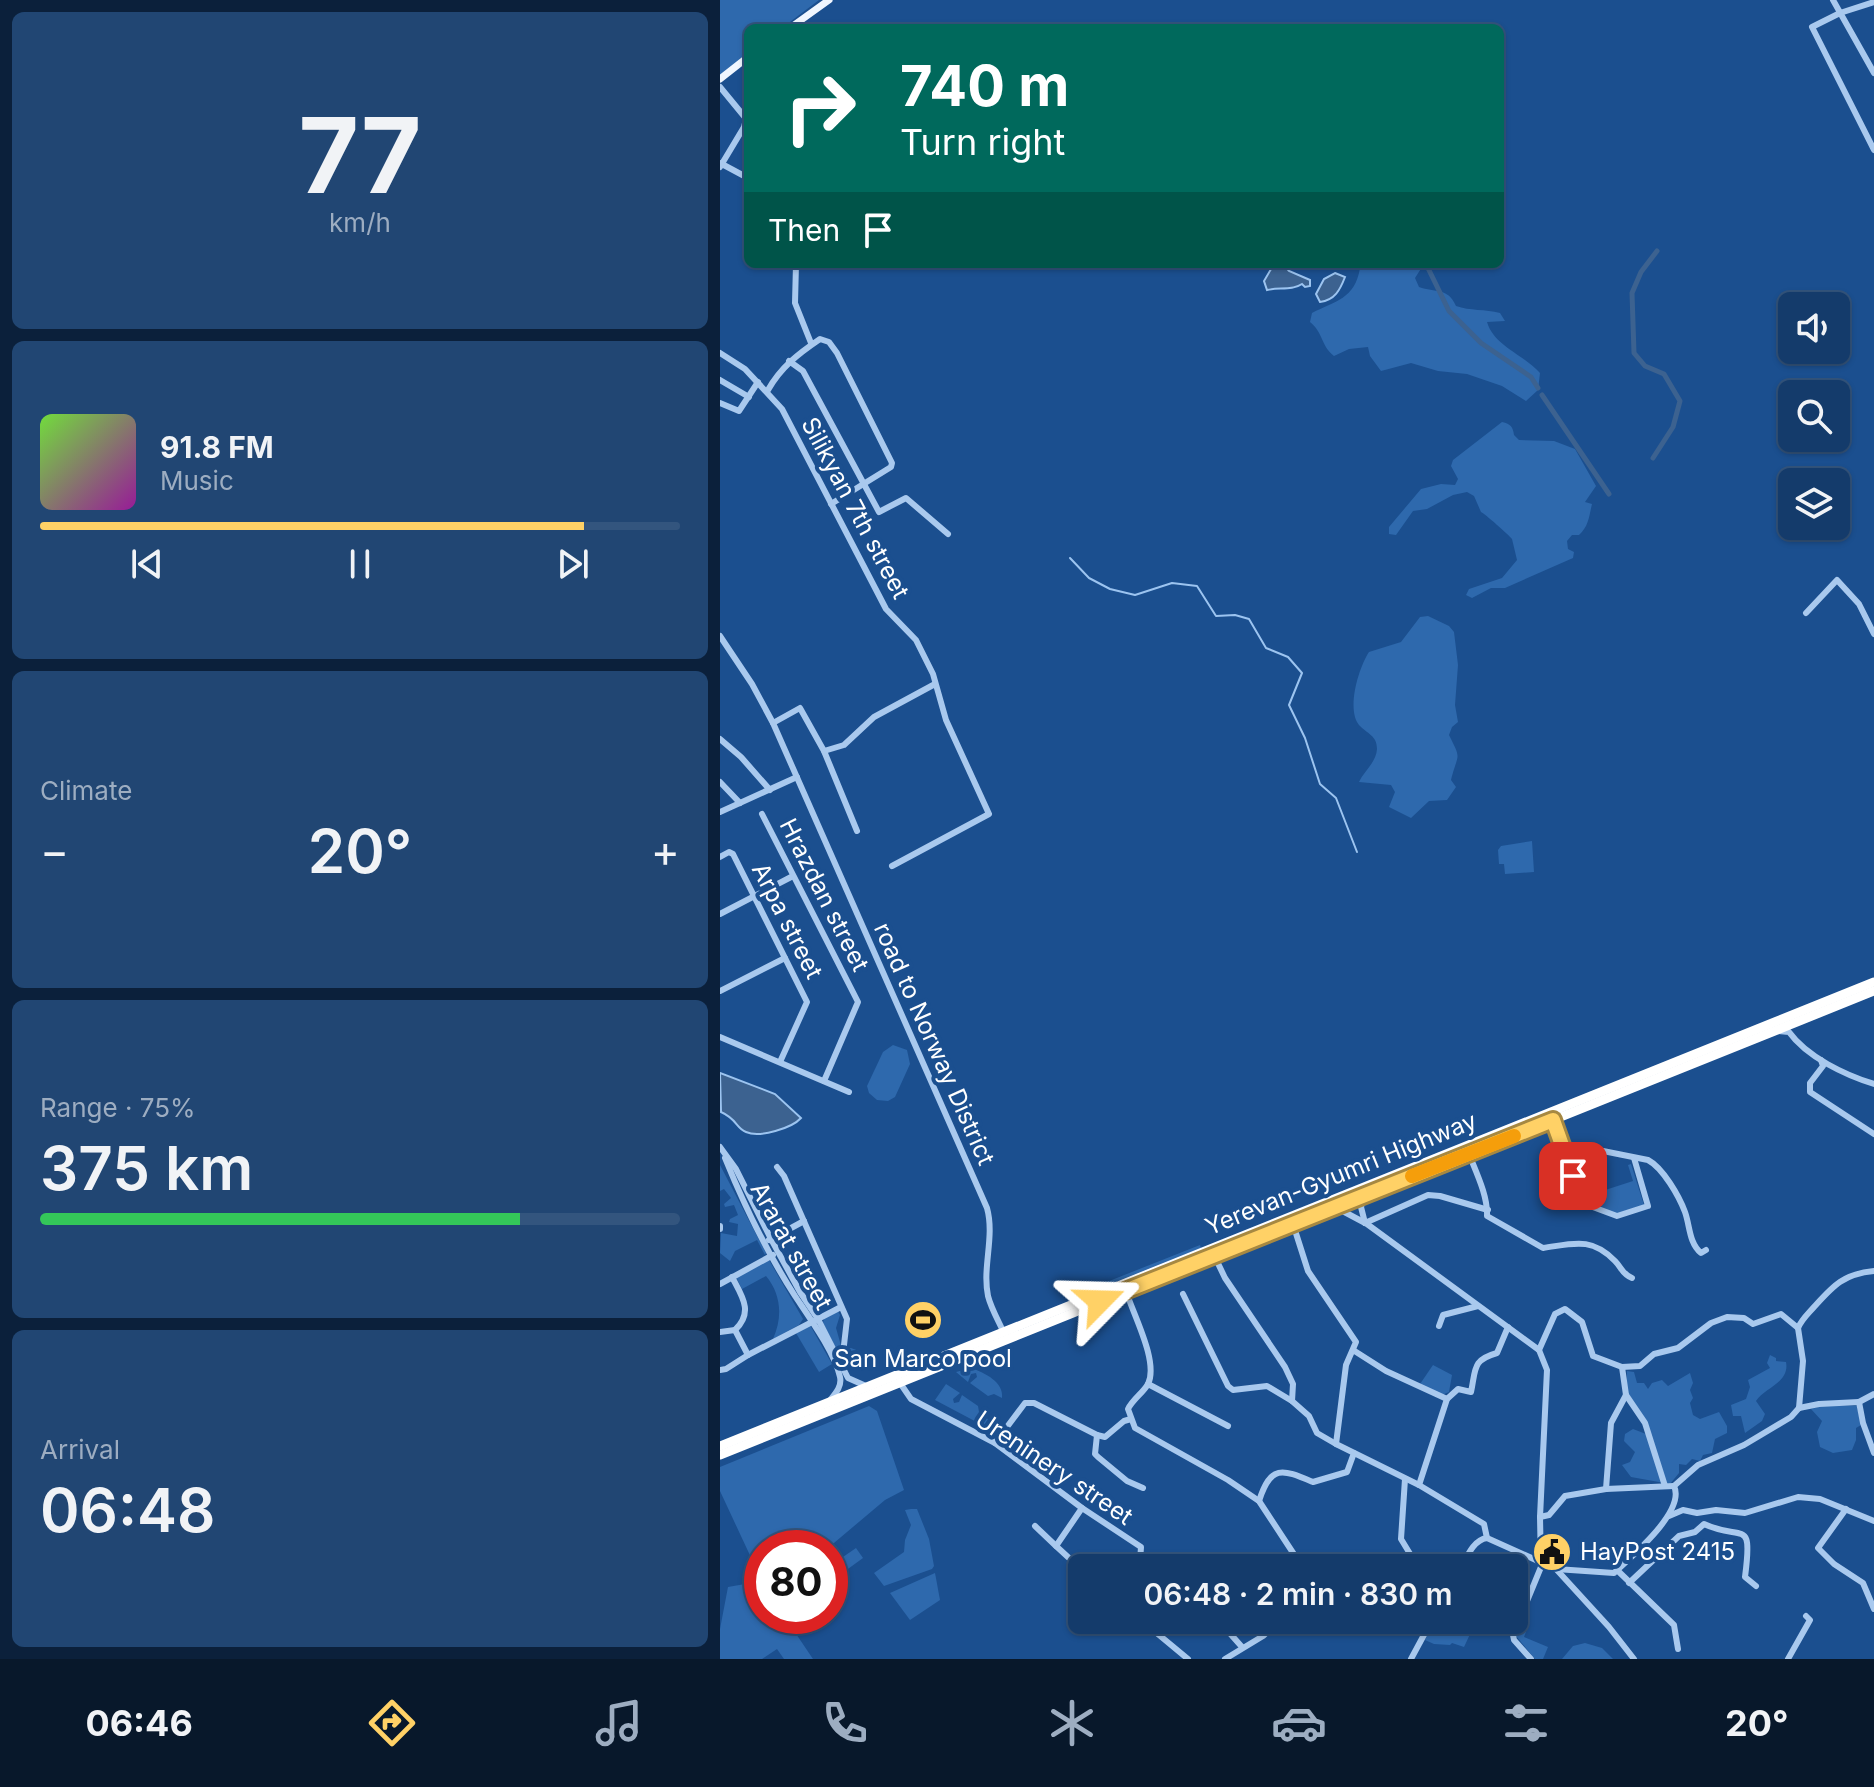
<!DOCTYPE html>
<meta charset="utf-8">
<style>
:root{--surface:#143b6b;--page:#214673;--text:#f1f3f6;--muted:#9dadc1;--line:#33557e;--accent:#ffd166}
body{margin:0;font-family:Inter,sans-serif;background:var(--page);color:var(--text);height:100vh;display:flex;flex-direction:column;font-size:30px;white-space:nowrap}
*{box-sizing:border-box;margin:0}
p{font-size:26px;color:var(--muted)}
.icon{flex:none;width:44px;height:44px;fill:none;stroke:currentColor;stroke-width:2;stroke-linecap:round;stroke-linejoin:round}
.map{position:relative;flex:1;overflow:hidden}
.details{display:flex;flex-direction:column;gap:12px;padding:12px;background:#0b203b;width:720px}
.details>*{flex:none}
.top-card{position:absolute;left:24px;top:24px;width:760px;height:244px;border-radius:12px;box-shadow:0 2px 6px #0004,0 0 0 2px var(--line);background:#00695c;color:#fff;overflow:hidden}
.buttons{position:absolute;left:1058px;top:292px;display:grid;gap:16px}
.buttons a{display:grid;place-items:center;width:72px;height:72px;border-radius:12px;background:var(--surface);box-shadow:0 2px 6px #0004,0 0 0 2px var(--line);font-size:40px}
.speed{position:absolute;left:24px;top:1530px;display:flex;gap:16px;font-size:40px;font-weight:700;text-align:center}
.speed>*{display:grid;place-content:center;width:104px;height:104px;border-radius:50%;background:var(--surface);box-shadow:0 2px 6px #0004,0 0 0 2px var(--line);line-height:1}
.speed .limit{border:12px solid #d22;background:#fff;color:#111}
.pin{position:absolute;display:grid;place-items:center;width:68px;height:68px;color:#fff;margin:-34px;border-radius:16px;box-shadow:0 4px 12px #0006}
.me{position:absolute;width:88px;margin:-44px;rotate:68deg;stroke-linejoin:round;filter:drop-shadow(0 0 6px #0008)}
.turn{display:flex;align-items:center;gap:28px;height:168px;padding:0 24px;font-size:36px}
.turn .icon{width:104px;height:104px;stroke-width:2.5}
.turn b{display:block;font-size:56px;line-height:68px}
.then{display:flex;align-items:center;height:76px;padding:0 24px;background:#0003;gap:16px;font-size:30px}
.big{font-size:60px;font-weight:600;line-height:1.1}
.details .widget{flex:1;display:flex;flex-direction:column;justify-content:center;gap:12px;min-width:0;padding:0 28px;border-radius:12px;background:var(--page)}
.details .dial{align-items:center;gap:0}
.dial b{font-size:104px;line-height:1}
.song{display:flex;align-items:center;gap:24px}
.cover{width:96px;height:96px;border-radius:12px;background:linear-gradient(135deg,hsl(100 70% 55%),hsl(300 70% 35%))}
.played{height:8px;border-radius:4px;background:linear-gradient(90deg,var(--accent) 85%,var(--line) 85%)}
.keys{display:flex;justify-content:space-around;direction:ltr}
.heat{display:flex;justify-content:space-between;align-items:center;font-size:44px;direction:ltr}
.charge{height:12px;border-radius:6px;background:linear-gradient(90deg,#34c759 75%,var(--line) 0)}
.trip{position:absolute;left:348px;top:1554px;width:460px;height:80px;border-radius:12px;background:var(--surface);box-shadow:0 2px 6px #0004,0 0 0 2px var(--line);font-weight:600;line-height:80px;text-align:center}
.dock{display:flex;height:128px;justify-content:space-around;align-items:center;background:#08182b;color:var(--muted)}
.dock .icon{width:56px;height:56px}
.dock .current{color:var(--accent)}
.dock b{font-size:36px;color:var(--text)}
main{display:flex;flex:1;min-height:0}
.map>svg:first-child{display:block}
.green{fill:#2e69ad}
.water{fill:#3c6290;stroke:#9cc4f0;stroke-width:2}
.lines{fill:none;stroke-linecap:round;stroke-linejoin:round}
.stream{stroke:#9cc4f0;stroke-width:2}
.canal{stroke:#3c6290;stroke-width:5}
.minor{stroke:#a9c9ee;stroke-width:6}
.major{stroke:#f0f6ff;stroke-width:7}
.highway{stroke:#fff;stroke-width:9}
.route-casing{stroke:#a68842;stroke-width:20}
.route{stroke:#ffd166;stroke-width:14}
.slow{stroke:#f59e0b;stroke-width:14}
.labels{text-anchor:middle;stroke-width:8;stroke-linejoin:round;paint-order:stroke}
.street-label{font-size:24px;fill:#fff;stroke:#1b4f8f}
.poi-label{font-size:24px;fill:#fff;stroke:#1b4f8f}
</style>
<main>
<section class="details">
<div class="widget dial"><b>77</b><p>km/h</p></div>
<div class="widget">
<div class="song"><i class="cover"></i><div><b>91.8 FM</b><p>Music</p></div></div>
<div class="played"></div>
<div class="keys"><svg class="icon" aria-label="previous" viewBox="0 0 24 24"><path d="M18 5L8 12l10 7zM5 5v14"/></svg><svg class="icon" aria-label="pause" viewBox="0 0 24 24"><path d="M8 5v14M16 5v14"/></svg><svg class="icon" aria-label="next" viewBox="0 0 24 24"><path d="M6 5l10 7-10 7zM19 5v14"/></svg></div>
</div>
<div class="widget"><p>Climate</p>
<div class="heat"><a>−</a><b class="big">20°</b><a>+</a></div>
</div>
<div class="widget"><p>Range · 75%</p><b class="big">375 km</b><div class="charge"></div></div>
<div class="widget"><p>Arrival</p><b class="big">06:48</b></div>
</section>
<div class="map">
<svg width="1154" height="1659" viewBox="0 0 1154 1659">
<rect width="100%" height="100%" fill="#1b4f8f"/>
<!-- green -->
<g class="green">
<path d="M0,0H99L62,28H28V54L0,76Z"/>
<path d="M637,264H704L695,278L699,287C715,293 728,287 736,306C750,311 765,309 780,313L785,321L767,322C774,346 803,354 820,373L818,390L806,401L782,386L747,374L718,371L691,363L661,371L650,356L648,347L629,349L614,356C601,346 603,332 590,322L592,313C615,301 635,299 640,268Z"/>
<path d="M782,422C791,424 793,427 794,435L799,440L834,441L855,449L876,486L865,502L872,504C869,516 869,526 859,535H852L847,541L848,549L854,552L853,558L785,588H771L752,598L746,595L749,589L782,578L797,560L792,539C789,535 764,513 761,512L754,496L747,492L733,495L707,509L693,511L676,535L669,534V527L701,489L721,484L735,485L738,479L731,466L733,460Z"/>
<path d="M708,616L729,626L734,632L738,665L735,705L738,722L732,727L729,735C742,761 738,752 731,780L736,787L727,800L709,801L691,818L669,807L675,792L671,785L639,782C644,771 656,763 657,749C657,735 647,734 639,725C626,709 639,667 649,652L681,642L700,617Z"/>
<path d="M812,841L814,872L785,874L784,864H779L778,850L781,846Z"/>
<path d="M173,1045L187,1050L190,1064L175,1097L168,1101L157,1100L149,1093L147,1086L163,1052Z"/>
<path d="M911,1164L924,1205L895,1214L882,1209L876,1193L913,1181L908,1165Z"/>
<path d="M0,1165L46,1253L45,1255L37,1240L15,1251L10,1261L0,1253L1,1233L17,1236L18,1224L9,1222L10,1219L18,1215L14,1205L5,1207L4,1204L11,1198L4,1189L0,1191Z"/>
<path d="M480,1245L481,1248L365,1294L369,1289Z"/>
<path d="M49,1260L83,1319L79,1325L53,1339C63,1317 61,1294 46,1276L22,1289L16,1277Z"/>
<path d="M118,1311L120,1315L116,1328L122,1349L131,1348L139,1351L140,1358L131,1356L122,1361L103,1323L104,1318Z"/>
<path d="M90,1325L112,1364L99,1372L76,1333Z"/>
<path d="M1050,1355L1056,1358V1361L1066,1362C1070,1383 1045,1387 1036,1401L1045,1414L1042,1421L1025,1433L1021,1416H1013L1011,1405L1026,1399L1030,1387L1028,1380L1050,1368L1047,1363Z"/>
<path d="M713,1365L732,1375L729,1392L722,1395L700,1384Z"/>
<path d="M251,1368C265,1373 284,1382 282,1398L274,1394L268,1396L250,1383L257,1377L256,1373L251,1374L248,1382L236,1372Z"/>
<path d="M907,1371L914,1372L917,1383H924L928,1389L932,1383L942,1380L948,1386L970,1373L973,1383L970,1390L973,1398L970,1403L973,1415L980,1419L999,1412L1007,1426V1433L995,1439L992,1453L983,1455L980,1461L972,1459L966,1465L959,1464V1473L950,1484L911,1477L902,1465L910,1462L915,1452L904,1441L905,1434L913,1429L926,1434L922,1414L907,1392Z"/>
<path d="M226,1384L240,1393L233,1399L234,1403L239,1402L242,1395L258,1406L259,1412L274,1424L266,1427L215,1400Z"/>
<path d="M1106,1405L1137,1406L1141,1425L1136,1428V1440L1132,1450L1113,1453L1100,1447L1097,1432L1102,1421L1091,1409Z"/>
<path d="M149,1406L157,1411L184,1490L165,1500L108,1548H42L41,1579L0,1491V1467Z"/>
<path d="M191,1509H197L209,1539L214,1566L212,1569L164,1586L154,1573L184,1552L185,1540L191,1525L185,1510Z"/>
<path d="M136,1548L143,1558L110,1582V1566Z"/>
<path d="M215,1573L220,1600L190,1620L170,1593Z"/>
<path d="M42,1581V1616H64L93,1659H64L57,1649L42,1659H0V1629L8,1587Z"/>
<path d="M714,1620H765L760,1633L752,1630L744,1647L732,1643L730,1645L714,1644L705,1640Z"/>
<path d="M802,1621L809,1624L804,1637L828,1647L823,1659H815L796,1636Z"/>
<path d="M865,1643L882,1648L893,1659H842L853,1646Z"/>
</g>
<!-- water -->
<g class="water">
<path d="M554,264H563L569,271L590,280V286L585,287L582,284C572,291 558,287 547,290L544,281Z"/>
<path d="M615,273L625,277C620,290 615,300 600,302L596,294L604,279Z"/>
<path d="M0,1073L55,1094L81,1118C72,1128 40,1138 26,1132C16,1128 17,1119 1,1112Z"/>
</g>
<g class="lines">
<!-- stream -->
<path class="stream" d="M350,558L369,578L390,589L415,595L452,583L477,586L496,616L515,615L529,619L546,648L568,657L582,673L569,705L585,738L600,784L616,798L637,852"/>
<!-- canal -->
<g class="canal">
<path d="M706,264L729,311L761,343L811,377L818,388"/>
<path d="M822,395L889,494"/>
<path d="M933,458L953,427L960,401L944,374L925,366L914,353L912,293L921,272L937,251"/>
</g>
<!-- minor -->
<g class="minor">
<path d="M1113,0L1154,73"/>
<path d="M1154,2L1120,13L1092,27L1154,150"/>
<path d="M0,87L28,121"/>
<path d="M0,163L28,178"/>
<path d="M0,167L24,127L26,119"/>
<path d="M76,264L75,303L91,343"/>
<path d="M0,353L25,369L62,409L166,609L196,640L213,674L226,720L269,814L172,866"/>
<path d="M69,361L83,371L159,512L186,498L228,534"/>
<path d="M0,380L29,397"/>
<path d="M48,390C61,367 78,354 100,339L109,342L117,353L172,463L171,467L111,504"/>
<path d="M0,403L19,411L38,382"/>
<path d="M1086,613L1117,580L1139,604L1154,634"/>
<path d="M0,636L32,684L53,723L267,1208C275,1237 262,1267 268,1296C271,1308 278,1320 283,1331"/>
<path d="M53,723L80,708L104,751L137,831"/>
<path d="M0,739L21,757L50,790"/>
<path d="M104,751L124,745L154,717L215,684"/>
<path d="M0,782L20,803"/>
<path d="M0,812L77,777"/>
<path d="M42,814L138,1002L104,1081"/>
<path d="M0,857L9,852L13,854L87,1002L60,1062"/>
<path d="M0,914L73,876"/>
<path d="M0,991L65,958"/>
<path d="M1058,1031L1069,1032C1087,1057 1125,1075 1154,1084"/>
<path d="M0,1037L129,1092"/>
<path d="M1101,1060L1103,1066L1090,1083V1092L1154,1134"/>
<path d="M833,1120L843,1149H873L928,1160C943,1168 959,1196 965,1212C970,1226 969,1243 981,1253L986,1250"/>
<path d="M0,1147L16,1169L51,1239L80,1292L98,1319L128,1378L146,1386"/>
<path d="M843,1149L862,1203L897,1216L928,1206L914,1158"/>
<path d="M749,1154C756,1172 768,1196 767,1216L823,1248C852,1244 871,1236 895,1261C902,1268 902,1274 912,1278"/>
<path d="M5,1158C24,1205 48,1254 75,1296C89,1317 115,1353 120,1377C122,1386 116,1393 111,1399"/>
<path d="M57,1167L64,1176L127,1319L124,1345"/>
<path d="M644,1196L641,1207L645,1223"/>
<path d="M615,1207L647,1224L819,1350L827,1370L820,1517L821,1567L793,1635L794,1640L811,1659"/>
<path d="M645,1223L708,1195L720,1196L768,1210"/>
<path d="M573,1224L588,1271L636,1342L626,1365L616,1444L699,1485L764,1524L767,1538"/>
<path d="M0,1226V1229"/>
<path d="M49,1240L84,1221"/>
<path d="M494,1255L505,1278L565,1367L573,1384L572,1401L589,1416L597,1433L616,1444"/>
<path d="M0,1284L53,1255"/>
<path d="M406,1291C413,1314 439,1362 428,1384C423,1393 413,1399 408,1409L415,1428L508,1480L539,1501L583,1568"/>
<path d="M463,1294L508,1386L513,1390L547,1386L572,1401"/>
<path d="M719,1326L723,1315L758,1306"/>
<path d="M1078,1328C1082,1319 1087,1315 1094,1307C1113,1286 1123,1274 1154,1271"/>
<path d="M15,1330L28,1355"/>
<path d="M0,1332L15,1330C34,1312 22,1296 12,1277"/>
<path d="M633,1350L666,1371L727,1399"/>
<path d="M819,1350L835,1314L845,1309L862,1322L873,1356L902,1367L906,1395L891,1423L886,1489"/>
<path d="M902,1367L920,1366L934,1354L958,1348L991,1323L1007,1317L1024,1318L1033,1324L1061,1314L1078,1328L1083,1361L1079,1408"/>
<path d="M0,1370L6,1369L28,1355L121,1307"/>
<path d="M180,1383L191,1399L275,1443L362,1508L421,1547L420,1561L423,1564C438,1567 451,1563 465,1568"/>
<path d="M428,1384L508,1426"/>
<path d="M906,1395L925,1423L945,1486"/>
<path d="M1139,1402L1154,1394"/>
<path d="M1079,1408L1099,1404L1139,1402L1143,1423L1154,1453"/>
<path d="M377,1435L385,1437L404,1421L411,1419"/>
<path d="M275,1443L305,1403H314L377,1435L375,1454L378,1457L407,1481L423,1488"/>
<path d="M685,1479L681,1539L695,1562L696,1568"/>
<path d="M699,1485L727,1399L738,1389L751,1392C756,1369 752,1360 777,1353L788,1327"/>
<path d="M954,1486L978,1465L1024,1445L1071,1417L1079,1408"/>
<path d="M539,1501C551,1464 562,1469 593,1482L627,1472L634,1453"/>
<path d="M362,1508L336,1546L362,1570"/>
<path d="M1126,1509L1098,1548L1114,1564L1143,1583L1154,1609"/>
<path d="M949,1516L963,1510L977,1513L996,1510L1025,1513L1078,1497L1100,1499L1154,1521"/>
<path d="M820,1517L829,1515L845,1496L886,1489L954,1486"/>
<path d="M315,1526L336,1546"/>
<path d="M767,1538L836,1569L889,1627L914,1659"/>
<path d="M542,1556L550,1568"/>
<path d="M741,1568C747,1557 753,1540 767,1538"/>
<path d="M836,1569L894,1573C912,1556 966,1511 954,1486"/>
<path d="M897,1570L954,1625L958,1649"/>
<path d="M909,1583L959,1536L975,1532L984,1524C1023,1542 1033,1516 1025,1577L1036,1586"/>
<path d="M421,1620L468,1659"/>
<path d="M498,1620L522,1647"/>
<path d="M505,1659L543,1636L560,1620"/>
<path d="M691,1659L712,1620"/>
<path d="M1068,1659L1090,1620L1086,1616"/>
</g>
<!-- major -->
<g class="major">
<path d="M70,28L109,0"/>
<path d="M0,79L28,57"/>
</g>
<!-- highway -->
<g class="highway">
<path d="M0,1446L1154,982"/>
<path d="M0,1455L1154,991"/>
</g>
</g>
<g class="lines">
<!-- route casing -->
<g class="route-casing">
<path id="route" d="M380,1301L833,1120L853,1176"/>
</g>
<!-- route -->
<use href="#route" class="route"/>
<!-- slow -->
<path class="slow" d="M692,1176L794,1136"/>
</g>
<!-- icons -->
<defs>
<g id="stadium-disc" transform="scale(2)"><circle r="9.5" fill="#ffd166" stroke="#1b4f8f"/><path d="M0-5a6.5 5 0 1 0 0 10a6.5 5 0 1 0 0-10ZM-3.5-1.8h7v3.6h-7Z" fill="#111"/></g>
<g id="civic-disc" transform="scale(2)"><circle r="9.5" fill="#ffd166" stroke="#1b4f8f"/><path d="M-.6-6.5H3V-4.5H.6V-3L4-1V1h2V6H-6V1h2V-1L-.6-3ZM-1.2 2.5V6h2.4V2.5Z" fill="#111"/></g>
</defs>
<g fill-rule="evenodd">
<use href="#stadium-disc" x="203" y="1320"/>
<use href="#civic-disc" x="832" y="1552"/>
</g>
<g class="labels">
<!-- street labels -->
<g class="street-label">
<text transform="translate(135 508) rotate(62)" y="8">Silikyan 7th street</text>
<text transform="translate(104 895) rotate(63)" y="8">Hrazdan street</text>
<text transform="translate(67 921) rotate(63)" y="8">Arpa street</text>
<text transform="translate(214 1044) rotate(66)" y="8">road to Norway District</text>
<text transform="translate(621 1174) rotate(-22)" y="8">Yerevan-Gyumri Highway</text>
<text transform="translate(71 1246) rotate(61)" y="8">Ararat street</text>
<text transform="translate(334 1468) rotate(34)" y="8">Ureninery street</text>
</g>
<!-- poi labels -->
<g class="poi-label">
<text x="203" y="1367">San Marco pool</text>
<text x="860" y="1560" text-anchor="start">HayPost 2415</text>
</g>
</g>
</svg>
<div class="buttons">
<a><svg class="icon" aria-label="sound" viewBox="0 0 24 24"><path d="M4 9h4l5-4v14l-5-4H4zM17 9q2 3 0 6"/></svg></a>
<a><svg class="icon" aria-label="search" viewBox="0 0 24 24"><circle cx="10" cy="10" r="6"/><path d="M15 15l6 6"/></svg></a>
<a><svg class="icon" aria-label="layers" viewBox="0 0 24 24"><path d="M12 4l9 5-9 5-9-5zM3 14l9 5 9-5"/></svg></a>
</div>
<div class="speed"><div class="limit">80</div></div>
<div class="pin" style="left:853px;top:1176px;background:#d93025"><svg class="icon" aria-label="arrive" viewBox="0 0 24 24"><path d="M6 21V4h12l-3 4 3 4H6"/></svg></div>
<svg class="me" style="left:380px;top:1301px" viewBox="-20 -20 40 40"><path d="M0-17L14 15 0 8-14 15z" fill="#ffd166" stroke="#fff" stroke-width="4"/></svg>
<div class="trip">06:48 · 2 min · 830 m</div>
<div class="top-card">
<div class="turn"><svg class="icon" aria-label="right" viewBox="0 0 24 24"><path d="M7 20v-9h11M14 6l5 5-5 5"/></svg><div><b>740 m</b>Turn right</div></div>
<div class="then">Then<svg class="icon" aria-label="arrive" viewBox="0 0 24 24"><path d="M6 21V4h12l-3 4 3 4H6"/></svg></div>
</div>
</div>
</main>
<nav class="dock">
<b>06:46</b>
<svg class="icon current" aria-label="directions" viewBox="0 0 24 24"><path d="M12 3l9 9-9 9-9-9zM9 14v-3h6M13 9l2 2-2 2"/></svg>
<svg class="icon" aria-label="music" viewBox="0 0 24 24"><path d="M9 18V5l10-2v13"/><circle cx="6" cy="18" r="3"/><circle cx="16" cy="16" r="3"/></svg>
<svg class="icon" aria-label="phone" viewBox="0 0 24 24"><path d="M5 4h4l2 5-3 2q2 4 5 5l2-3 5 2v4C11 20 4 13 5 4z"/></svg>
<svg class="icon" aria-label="climate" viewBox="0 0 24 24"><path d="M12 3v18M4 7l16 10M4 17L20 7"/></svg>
<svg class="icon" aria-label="car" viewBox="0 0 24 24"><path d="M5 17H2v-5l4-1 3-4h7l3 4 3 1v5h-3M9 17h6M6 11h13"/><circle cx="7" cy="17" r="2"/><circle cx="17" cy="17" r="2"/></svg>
<svg class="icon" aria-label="filters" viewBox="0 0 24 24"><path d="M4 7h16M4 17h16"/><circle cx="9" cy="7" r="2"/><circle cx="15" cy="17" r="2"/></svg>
<b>20°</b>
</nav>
